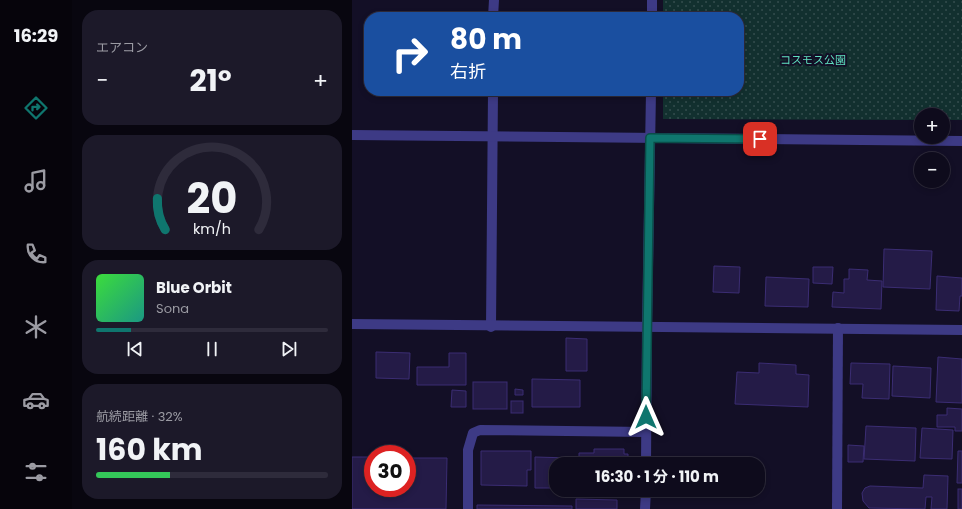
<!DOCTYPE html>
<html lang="ja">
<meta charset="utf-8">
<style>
:root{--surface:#0e0b1c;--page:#1c1929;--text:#f1f3f6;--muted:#9b9ba3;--line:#2e2b3b;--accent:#0f766e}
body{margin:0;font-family:Poppins,"Noto Sans JP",sans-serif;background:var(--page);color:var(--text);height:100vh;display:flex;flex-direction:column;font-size:15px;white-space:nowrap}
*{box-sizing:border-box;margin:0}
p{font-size:13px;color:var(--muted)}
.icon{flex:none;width:22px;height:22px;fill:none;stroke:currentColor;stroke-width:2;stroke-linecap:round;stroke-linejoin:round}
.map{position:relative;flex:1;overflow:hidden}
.side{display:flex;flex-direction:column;gap:10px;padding:10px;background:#08060f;width:280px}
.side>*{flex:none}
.hud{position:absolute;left:12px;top:12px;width:380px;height:84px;border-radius:16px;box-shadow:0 2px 6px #0003,0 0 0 1px var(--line);background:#1a4fa0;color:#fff;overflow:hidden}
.controls{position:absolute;left:562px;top:108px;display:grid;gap:8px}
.controls a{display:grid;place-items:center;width:36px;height:36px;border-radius:50%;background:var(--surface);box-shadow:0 2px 6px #0003,0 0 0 1px var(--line);font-size:20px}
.speed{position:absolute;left:12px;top:445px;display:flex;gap:8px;font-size:20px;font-weight:700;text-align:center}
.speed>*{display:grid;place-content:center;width:52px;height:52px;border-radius:50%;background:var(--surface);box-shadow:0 2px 6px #0003,0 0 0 1px var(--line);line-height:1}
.speed .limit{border:6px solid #d22;background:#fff;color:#111}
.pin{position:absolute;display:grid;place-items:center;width:34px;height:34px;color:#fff;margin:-17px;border-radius:8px;box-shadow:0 2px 6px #0006}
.me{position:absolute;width:44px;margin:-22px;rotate:0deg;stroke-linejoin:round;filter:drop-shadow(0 0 3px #0008)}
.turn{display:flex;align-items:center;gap:14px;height:84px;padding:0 20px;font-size:18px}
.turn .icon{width:52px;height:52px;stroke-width:2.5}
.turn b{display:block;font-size:28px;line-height:34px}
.big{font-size:30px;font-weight:700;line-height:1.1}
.side .tile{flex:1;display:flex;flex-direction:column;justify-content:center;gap:6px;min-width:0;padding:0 14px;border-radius:16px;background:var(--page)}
.side .dial{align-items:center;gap:0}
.dial svg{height:104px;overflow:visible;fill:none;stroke:var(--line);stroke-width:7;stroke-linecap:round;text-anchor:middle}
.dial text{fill:var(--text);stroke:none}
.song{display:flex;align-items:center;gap:12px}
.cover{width:48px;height:48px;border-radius:6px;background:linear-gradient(135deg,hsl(120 70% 55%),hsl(170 70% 35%))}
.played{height:4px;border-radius:2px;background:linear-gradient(90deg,var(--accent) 15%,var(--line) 15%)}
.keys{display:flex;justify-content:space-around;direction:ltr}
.heat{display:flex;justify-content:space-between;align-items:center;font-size:22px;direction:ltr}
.charge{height:6px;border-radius:3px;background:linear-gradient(90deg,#34c759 32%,var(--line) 0)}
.trip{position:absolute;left:197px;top:457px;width:216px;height:40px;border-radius:16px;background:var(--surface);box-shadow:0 2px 6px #0003,0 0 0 1px var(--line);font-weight:700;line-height:40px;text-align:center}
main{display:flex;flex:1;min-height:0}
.tab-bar{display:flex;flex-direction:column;width:72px;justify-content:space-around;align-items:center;background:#06040b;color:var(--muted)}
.tab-bar .icon{width:28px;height:28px}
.tab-bar .current{color:var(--accent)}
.tab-bar b{font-size:18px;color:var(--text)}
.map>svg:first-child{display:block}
.park{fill:url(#park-dots)}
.building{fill:#241b47;stroke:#3b2d73}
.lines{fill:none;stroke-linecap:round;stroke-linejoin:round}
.service{stroke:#3d3a85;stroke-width:10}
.minor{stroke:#3d3a85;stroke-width:10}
.route-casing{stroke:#0a4d48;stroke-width:10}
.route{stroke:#0f766e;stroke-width:7}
.labels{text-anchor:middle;stroke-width:4;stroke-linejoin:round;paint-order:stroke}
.park-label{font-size:11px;fill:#5fe0c0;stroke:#130f26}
</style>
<main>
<nav class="tab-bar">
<b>16:29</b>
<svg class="icon current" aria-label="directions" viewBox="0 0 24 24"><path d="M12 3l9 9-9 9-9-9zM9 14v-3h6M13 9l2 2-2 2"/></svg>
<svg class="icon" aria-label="music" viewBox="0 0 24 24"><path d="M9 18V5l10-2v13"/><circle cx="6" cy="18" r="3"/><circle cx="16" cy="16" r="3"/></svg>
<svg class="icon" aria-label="phone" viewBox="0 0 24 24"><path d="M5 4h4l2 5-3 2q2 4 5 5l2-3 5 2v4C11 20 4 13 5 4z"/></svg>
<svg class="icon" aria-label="climate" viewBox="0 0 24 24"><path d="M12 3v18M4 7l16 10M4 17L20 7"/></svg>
<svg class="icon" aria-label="car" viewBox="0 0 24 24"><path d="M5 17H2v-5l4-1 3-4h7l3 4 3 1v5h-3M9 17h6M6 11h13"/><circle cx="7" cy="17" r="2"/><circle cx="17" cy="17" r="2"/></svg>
<svg class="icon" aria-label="filters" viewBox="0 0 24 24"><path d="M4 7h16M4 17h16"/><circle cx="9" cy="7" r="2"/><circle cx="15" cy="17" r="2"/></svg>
</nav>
<section class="side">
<div class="tile"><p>エアコン</p>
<div class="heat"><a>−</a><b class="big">21°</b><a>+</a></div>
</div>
<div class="tile dial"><svg viewBox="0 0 100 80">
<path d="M14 69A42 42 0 1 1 86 69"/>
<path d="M14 69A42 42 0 0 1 8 45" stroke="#0f766e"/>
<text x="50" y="56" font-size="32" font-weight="700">20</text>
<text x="50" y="72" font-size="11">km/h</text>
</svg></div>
<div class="tile">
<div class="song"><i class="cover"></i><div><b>Blue Orbit</b><p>Sona</p></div></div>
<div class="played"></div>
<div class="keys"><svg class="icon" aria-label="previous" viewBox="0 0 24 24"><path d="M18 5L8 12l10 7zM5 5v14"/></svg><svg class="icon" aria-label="pause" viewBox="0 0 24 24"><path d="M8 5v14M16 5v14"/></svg><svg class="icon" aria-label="next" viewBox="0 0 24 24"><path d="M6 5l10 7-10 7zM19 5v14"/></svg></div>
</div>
<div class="tile"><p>航続距離 · 32%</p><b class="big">160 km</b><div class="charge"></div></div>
</section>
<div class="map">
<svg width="610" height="509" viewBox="0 0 610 509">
<defs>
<pattern id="park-dots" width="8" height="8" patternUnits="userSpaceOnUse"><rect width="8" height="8" fill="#12302f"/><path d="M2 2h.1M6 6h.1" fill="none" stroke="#344d4e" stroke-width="1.8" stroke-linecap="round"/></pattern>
</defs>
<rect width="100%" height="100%" fill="#130f26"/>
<!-- park -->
<path class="park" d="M311,0H610V120H591V115H569V120L311,119V91H387V17H311Z"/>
<!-- building -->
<g class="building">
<path d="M532,249L580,251L578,289L531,287Z"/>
<path d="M362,266L388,267L387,293L361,292Z"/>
<path d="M461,267H481L480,284L461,283Z"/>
<path d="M497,269L516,270L515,280L530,281L529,309L480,307L481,292L492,293V279H497Z"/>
<path d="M585,276L610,278V296H608L607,311L584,310Z"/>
<path d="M414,277L457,279L456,307L413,306Z"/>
<path d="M214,338L235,339V371H214Z"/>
<path d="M24,352L58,353L57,379L24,378Z"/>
<path d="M97,353H114V385H65V367H97Z"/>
<path d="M586,357L610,359V403L584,402Z"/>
<path d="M407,363L444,365V374L457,375L456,407L383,404L385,372L407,373Z"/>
<path d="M499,363L538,364L537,399L510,398L511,384H498Z"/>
<path d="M541,366L579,368L578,398L540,396Z"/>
<path d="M180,379L228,380V407H180Z"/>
<rect x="121" y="382" width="34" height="27"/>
<path d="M163,389L171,390V395H163Z"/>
<path d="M100,390L114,391V407H99Z"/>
<rect x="159" y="401" width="12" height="12"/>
<path d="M595,408L610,409V431H603V427H585V415H595Z"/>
<path d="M514,426L564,428L563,461L512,459Z"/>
<path d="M570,428L601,430L600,459L568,458Z"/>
<path d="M496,445L512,446L511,462H496Z"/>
<path d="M242,449H272V454H276V464H227V453H242Z"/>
<path d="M129,451H179V470H175V486L129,485Z"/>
<path d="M606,451H610V483H605Z"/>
<path d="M0,457H21V488H55V458H95L94,509H0Z"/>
<path d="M183,457L218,458V464H204V488H183Z"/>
<path d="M313,462L350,464H313Z"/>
<path d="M572,475L596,476L595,509H579L580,497H574L573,509L517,508L511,501L510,493L513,488L518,486L571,488Z"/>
<rect x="606" y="489" width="4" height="20"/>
<path d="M327,490H362L347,491V493L327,492Z"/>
<path d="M224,499L265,500V509H224Z"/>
<path d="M125,505L220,506V509H125Z"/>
</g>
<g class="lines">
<!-- service -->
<g class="service">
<path d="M141,17L142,0"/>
<path d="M139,327L141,91"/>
<path d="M116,509V450L121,433L128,430L294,432"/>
</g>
<!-- minor -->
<g class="minor">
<path d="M300,17V0"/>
<path d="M0,135L610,141"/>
<path d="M0,324L610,330"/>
<path d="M294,464L295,327L299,91"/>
<path d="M293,509L294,490"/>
<path d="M485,509L486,328"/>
</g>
</g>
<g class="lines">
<!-- route casing -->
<g class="route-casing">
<path id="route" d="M294,417L298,138L408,139"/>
</g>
<!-- route -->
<use href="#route" class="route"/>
</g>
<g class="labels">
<!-- park labels -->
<g class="park-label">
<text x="461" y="64">コスモス公園</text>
</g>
</g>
</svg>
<div class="controls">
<a>+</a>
<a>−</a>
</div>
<div class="speed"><div class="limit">30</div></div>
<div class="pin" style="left:408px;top:139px;background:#d93025"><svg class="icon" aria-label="arrive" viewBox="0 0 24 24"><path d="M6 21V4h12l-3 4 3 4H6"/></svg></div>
<svg class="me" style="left:294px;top:417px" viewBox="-20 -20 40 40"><path d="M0-17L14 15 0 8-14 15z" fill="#0f766e" stroke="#fff" stroke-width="4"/></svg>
<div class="trip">16:30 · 1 分 · 110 m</div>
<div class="hud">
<div class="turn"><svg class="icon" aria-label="right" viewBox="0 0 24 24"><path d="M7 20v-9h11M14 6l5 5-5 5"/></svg><div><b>80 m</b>右折</div></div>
</div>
</div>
</main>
